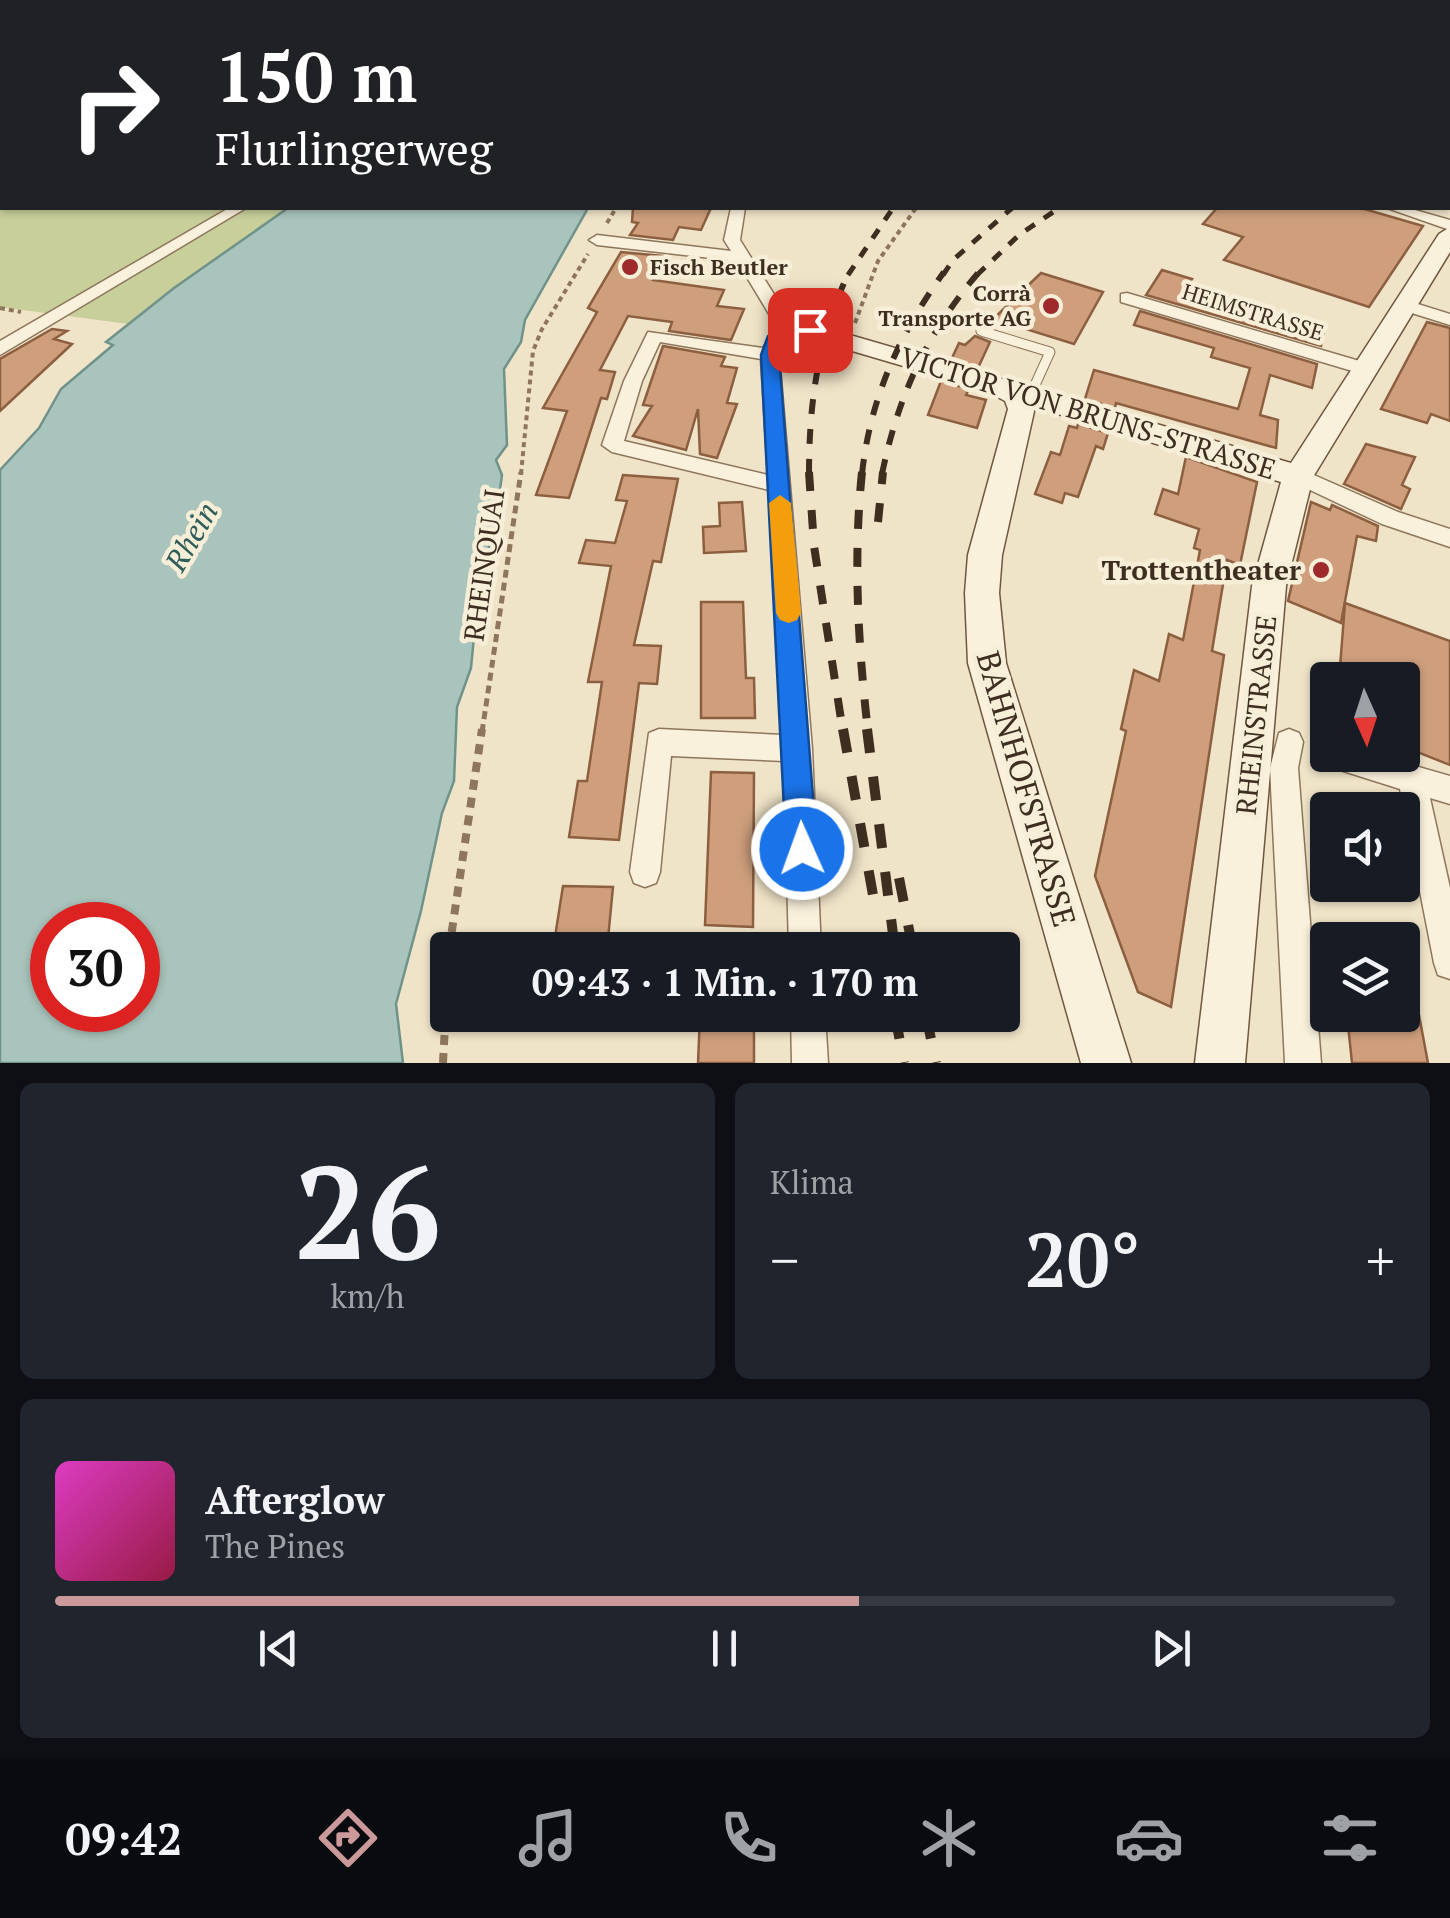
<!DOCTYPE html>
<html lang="de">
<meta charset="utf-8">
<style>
:root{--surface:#171b24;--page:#20242c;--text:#f1f3f6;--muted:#9ea1a6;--line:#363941;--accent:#cc999b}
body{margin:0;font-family:"PT Serif",serif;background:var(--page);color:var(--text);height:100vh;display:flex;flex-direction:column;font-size:38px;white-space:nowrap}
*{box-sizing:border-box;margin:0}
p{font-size:32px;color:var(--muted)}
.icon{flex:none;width:55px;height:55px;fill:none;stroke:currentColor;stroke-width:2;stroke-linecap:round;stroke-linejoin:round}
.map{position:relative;height:1063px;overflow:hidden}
.details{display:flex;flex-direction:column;gap:20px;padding:20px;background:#0d0f14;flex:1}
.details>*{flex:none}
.hud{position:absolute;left:0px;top:0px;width:1450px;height:210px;box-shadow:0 2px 8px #0004;background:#202124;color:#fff;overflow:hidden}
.needle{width:65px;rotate:177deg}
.tools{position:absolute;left:1310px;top:662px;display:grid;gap:20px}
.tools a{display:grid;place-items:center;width:110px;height:110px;border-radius:10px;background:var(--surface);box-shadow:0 2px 8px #0004;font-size:50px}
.speed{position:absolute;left:30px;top:902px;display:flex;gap:20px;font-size:50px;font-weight:700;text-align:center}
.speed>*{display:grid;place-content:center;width:130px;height:130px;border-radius:50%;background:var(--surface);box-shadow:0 2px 8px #0004;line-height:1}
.speed .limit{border:15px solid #d22;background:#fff;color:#111}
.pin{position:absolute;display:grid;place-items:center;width:85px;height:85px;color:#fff;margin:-42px;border-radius:20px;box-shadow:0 5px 15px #0006}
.me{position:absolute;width:110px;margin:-55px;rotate:358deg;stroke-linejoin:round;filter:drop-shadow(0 0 8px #0008)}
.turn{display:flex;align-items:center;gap:35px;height:210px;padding:0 50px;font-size:45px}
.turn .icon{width:130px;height:130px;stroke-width:2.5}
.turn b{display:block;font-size:70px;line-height:85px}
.big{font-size:75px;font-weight:800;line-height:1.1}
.details .card{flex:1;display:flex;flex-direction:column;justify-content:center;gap:15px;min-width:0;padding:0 35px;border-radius:15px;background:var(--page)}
.details .dial{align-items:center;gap:0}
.dial b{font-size:130px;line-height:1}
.song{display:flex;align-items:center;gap:30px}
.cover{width:120px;height:120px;border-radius:15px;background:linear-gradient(135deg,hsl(310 70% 55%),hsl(340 70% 35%))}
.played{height:10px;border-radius:5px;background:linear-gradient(90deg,var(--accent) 60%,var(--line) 60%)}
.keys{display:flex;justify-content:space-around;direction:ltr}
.heat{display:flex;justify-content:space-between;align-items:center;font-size:55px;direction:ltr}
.details .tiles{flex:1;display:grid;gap:20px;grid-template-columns:1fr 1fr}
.card:last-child{grid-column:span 2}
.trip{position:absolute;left:430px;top:932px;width:590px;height:100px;border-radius:10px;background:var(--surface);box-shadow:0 2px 8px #0004;font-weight:800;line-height:100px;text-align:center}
.tabs{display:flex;height:160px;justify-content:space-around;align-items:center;background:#090b0e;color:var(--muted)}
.tabs .icon{width:70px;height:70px}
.tabs .current{color:var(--accent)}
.tabs b{font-size:45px;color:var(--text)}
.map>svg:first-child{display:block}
.green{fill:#c9cf9b}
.water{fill:#a9c4bc;stroke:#6f938a;stroke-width:2.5;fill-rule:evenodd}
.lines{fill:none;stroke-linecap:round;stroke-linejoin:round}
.stream{stroke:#6f938a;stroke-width:4}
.building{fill:#cf9f7d;stroke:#8d5f41;stroke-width:2.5}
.lane-far1-casing{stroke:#8d765c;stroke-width:6}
.lane-casing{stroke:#8d765c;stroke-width:11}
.street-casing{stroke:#8d765c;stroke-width:3}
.secondary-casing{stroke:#6f573f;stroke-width:3}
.primary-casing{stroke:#5b4430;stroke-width:40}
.highway-casing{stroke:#5b4430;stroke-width:3}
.path-far3{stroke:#8d765c;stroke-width:2.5;stroke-dasharray:4 2.5;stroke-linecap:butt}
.path-far2{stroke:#8d765c;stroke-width:4;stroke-dasharray:5 4;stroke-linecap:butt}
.path-far1{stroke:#8d765c;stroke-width:5;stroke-dasharray:8 5;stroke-linecap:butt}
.path{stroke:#8d765c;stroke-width:8;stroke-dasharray:10 8;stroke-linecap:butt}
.lane-far1{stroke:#faf1dc;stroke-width:5}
.lane{stroke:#faf1dc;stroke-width:9}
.street{fill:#faf1dc;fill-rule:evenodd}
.secondary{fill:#faf1dc;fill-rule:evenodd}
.primary{stroke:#f3d9a0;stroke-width:38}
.highway{fill:#e0a458;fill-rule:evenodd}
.rail-far3{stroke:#3d2e20;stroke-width:5;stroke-dasharray:11 11;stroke-linecap:butt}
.rail-far2{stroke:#3d2e20;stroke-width:6;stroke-dasharray:15 15;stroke-linecap:butt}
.rail-far1{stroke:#3d2e20;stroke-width:8;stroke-dasharray:19 19;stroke-linecap:butt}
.rail{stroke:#3d2e20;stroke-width:10;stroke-dasharray:24 24;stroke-linecap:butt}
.highway-bridge-casing{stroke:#5b4430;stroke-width:22;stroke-linecap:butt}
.highway-bridge{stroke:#e0a458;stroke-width:21}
.route{fill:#1a73e8;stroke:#114b97;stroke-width:2.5}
.slow{fill:#f59e0b}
.poi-dot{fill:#9e2a2b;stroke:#f7eed8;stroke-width:4}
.labels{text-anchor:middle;stroke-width:9;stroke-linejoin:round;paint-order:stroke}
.far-poi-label{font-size:22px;font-weight:bold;fill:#3d2e20;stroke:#f7eed8;text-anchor:start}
.far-street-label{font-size:22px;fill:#3d2e20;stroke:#f7eed8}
.street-label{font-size:28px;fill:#3d2e20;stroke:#f7eed8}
.poi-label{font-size:28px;font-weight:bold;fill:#3d2e20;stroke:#f7eed8;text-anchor:end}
.water-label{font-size:30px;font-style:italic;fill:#2f5d5a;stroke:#f7eed8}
.near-street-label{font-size:32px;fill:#3d2e20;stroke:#f7eed8}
</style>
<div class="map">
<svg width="1450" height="1063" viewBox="0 0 1450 1063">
<rect width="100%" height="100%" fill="#f0e4c8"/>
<!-- green -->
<g class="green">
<path d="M157,0H653L138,2Z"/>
<path d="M0,26L2,208H288L128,324L0,307Z"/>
</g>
<!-- water -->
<path class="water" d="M288,208H588L525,320L521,342L504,369L507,445L496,460L502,475L494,532L480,574L471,668L457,707L454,781L442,813L421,911L396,1004L403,1063H0V470L39,428L61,389L113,345L106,342L174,288ZM52,925H138V1010H52Z"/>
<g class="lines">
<!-- stream -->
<path class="stream" d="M252,0L256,2"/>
</g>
<!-- building -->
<g class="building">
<path d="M633,208H711L701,230L679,227L673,240L630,235L638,223L632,222Z"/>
<path d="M1217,208H1361L1423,226L1369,307L1224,260L1243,237L1203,224Z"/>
<path d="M621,252L664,256L653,280L724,290L717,306L744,309L731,340L669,331L672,322L628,316L600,370L615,372L607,399L601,398L569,498L536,495L567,411L543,408L597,312L588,308Z"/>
<path d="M1162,270L1192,279L1184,291L1324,330L1321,346L1146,295Z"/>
<path d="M1041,273L1103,292L1074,344L1000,321L997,327L988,324Z"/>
<path d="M1140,311L1317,364L1312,388L1270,375L1260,415L1278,420L1276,448L1116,403L1115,408L1085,399L1094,370L1238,409L1250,368L1211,357L1214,348L1134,325Z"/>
<path d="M1427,322L1450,328V421L1431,414L1427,423L1381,409Z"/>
<path d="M52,329L67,331L54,339L72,344L0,411V359Z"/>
<path d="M975,336L990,342L978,368L951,360L959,343L965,345Z"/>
<path d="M663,346L725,357L721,366L737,368L727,403L737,404L717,458L700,454L698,409L686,450L633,436L652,406L643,405Z"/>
<path d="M941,381L969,389L966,395L986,400L977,428L928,415Z"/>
<path d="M1078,424L1108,433L1103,449L1096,446L1078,497L1065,493L1062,503L1035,494L1051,452L1060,455L1069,426L1077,428Z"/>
<path d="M1366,444L1415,457L1402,485L1410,489L1401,509L1344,484Z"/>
<path d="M1186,457L1257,482L1240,565L1227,560L1212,651L1224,655L1171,1007L1138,992L1095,876L1126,731L1121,729L1134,670L1159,681L1169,634L1183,640L1200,550L1194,548L1199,529L1155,514L1163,489L1178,494Z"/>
<path d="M623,475L678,479L661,562L653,561L634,645L661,646L657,684L639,683L619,840L569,837L578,781H587L602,682H588L611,566L579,563L586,540L615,543L627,501L616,500Z"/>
<path d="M742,502L746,551L704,553L703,527L720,526L719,503Z"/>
<path d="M1311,502L1330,510L1332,505L1378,526L1376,541L1357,536L1341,623L1288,601Z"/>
<path d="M701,602H743L746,678H754L755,718H701Z"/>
<path d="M1345,603L1450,641V765L1402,746V680H1339Z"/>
<path d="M711,772L754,773L753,927L705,925Z"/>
<path d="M563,886L613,887L608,939L555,937Z"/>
<path d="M700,1015H754V1063H698Z"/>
<path d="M1347,1015H1419L1428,1063H1352Z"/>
</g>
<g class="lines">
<!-- lane-far1 casing -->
<g class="lane-far1-casing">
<g id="lane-far1">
<path d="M1284,0L1293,2"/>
<path d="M1102,2L1106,0"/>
<path d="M1427,2L1433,0"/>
</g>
</g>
<!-- lane casing -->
<g class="lane-casing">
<path id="lane" d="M981,331L1050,352L1030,396"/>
</g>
<!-- street casing -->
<g class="street-casing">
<g id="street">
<path d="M229,208H246L0,355V341Z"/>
<path d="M731,208H745L740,240L795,328L783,342L779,355L812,749L821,950H789L784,761L671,756L660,872L656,883L645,887L634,883L630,872L649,733L659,729L783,735L769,490L612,452L602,445L624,381L648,332L763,348L777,327L737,261L597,245L589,240L597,235L731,251L724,240ZM660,342L761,359L768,475L624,441L642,381Z"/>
<path d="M1387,208H1408L1450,220V230Z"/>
<path d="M1127,293L1373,365L1375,369L1366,375L1359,373L1121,302V294Z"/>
<path d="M1405,300L1450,314V325L1399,309V301Z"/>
<path d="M1298,468L1398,512L1450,529V547L1382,524L1291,481L1287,476L1291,471Z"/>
<path d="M1289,729L1299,733L1303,742L1298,768L1321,1063H1285L1270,768L1279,733Z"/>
<path d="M1328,743V755H1377L1450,776V804L1430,798L1450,888V979L1438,975L1434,963L1400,789L1321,764L1317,755L1321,746Z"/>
<path d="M791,1015H825L828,1063H792Z"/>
</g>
</g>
<!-- secondary casing -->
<g class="secondary-casing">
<path id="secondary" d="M1450,227V252L1313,477L1286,586L1245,1063H1195L1252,586L1281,482L1035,407L1002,555L999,593L1006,663L1131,1063H1081L968,663L965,593L968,555L1008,409L1005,401L985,390L808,338L777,333L773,328L786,320L819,326L1291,463L1439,234Z"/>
</g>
<!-- primary casing -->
<g class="primary-casing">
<path id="primary" d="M17,2L28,0"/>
</g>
<!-- highway casing -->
<g class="highway-casing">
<path id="highway" d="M2,17V29L0,30V18Z"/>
</g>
<!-- path-far3 -->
<g class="path-far3">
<path d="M617,2L628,0"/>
<path d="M881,2L889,0"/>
</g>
<!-- path-far2 -->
<g class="path-far2">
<path d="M607,223L616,208"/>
<path d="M0,308L21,312"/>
<path d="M855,323L878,261L916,208"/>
<path d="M521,474L533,351L542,329L588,254"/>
</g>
<!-- path-far1 -->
<path class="path-far1" d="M482,732L521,472"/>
<!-- path -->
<g class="path">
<path d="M449,950L482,729"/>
<path d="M443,1063L448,969"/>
</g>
<!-- lane-far1 -->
<use href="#lane-far1" class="lane-far1"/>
<!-- lane -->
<use href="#lane" class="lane"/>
<!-- street -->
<use href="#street" class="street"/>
<!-- secondary -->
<use href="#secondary" class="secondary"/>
<!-- primary -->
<use href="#primary" class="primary"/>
<!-- highway -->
<use href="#highway" class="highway"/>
<!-- rail-far3 -->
<g class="rail-far3">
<path d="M848,275L893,208"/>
<path d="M943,275L953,260L1012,208"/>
<path d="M977,275L1019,235L1059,208"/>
</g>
<!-- rail-far2 -->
<g class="rail-far2">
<path d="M809,474C809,402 818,338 849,272"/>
<path d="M862,474C870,398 900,333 944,272"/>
<path d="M882,474C898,396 927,333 979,272"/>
</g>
<!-- rail-far1 -->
<g class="rail-far1">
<path d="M809,472L814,546L843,732"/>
<path d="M862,472C853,559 858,644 868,732"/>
<path d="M878,522L883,472"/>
</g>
<!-- rail -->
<g class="rail">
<path d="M843,729L875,906"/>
<path d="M867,729L895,950"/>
<path d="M899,878L913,950"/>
<path d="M895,1015L904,1063"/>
<path d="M926,1015L936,1063"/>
</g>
<!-- highway-bridge casing -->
<g class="highway-bridge-casing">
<path id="highway-bridge" d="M49,0H70"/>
</g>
<!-- highway-bridge -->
<use href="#highway-bridge" class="highway-bridge"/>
</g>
<!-- route -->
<path class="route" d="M786,323L810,325L819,330L810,336L790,334L779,355L817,849L812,860L802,864L791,860L786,849L761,355L768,336Z"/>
<!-- slow -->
<path class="slow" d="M780,495L791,503L801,613L797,620L789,623L780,620L776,613L769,503Z"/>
<!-- markers -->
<g class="poi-dot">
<circle cx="630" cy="267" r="10"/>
<circle cx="1051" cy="306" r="10"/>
<circle cx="1321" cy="570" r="10"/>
</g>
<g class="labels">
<!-- far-poi labels -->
<g class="far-poi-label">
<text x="650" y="275">Fisch Beutler</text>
<text x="1031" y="301" text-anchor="end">Corrà<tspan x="1031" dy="25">Transporte AG</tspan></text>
</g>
<!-- far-street labels -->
<g class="far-street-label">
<text transform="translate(1253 312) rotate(17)" y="8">HEIMSTRASSE</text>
</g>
<!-- street labels -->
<g class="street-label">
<text transform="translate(1088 413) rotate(17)" y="10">VICTOR VON BRUNS-STRASSE</text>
<text transform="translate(484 565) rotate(-82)" y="10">RHEINQUAI</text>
<text transform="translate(1256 715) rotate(-84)" y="10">RHEINSTRASSE</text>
</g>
<!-- poi labels -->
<g class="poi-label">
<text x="1301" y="580">Trottentheater</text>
</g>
<!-- water labels -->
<g class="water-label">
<text transform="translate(192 537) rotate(-60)" y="10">Rhein</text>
</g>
<!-- near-street labels -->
<g class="near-street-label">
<text transform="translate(1026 789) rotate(74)" y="11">BAHNHOFSTRASSE</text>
</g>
</g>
</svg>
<div class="tools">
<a><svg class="needle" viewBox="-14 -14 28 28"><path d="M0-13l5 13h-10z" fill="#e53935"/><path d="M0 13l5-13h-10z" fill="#9ea1a6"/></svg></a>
<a><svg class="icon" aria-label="sound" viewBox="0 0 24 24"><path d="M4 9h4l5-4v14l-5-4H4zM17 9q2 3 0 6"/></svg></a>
<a><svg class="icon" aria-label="layers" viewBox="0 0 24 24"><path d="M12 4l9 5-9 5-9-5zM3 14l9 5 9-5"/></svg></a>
</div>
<div class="speed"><div class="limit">30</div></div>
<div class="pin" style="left:810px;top:330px;background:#d93025"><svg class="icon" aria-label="arrive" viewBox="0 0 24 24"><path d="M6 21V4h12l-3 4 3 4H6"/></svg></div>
<svg class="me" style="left:802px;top:849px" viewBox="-20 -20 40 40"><circle r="17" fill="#1a73e8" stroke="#fff" stroke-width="3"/><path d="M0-11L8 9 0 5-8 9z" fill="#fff"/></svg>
<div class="trip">09:43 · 1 Min. · 170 m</div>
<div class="hud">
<div class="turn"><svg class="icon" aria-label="right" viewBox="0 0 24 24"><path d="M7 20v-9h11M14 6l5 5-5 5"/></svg><div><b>150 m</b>Flurlingerweg</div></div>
</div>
</div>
<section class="details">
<div class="tiles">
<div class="card dial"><b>26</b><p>km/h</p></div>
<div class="card"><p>Klima</p>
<div class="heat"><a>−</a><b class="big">20°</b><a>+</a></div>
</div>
<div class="card">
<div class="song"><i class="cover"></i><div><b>Afterglow</b><p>The Pines</p></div></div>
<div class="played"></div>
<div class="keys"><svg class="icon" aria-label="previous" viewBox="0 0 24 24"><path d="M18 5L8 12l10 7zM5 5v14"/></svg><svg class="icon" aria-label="pause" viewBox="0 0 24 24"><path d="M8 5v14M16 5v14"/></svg><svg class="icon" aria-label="next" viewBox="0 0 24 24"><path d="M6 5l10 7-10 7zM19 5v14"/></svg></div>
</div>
</div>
</section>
<nav class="tabs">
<b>09:42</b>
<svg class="icon current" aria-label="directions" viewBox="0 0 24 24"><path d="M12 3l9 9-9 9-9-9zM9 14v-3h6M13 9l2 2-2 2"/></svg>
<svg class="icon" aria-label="music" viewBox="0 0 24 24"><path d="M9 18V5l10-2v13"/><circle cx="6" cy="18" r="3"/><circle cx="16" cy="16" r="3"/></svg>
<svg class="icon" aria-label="phone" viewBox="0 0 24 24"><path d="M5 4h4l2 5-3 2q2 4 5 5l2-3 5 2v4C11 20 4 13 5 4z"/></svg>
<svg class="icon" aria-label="climate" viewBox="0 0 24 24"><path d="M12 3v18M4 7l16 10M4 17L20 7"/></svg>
<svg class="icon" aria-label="car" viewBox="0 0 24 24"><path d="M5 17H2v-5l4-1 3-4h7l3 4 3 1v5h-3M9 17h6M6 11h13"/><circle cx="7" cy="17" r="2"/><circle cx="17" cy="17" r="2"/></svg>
<svg class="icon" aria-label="filters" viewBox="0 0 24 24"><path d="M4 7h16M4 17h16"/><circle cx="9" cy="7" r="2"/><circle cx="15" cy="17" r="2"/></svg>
</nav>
